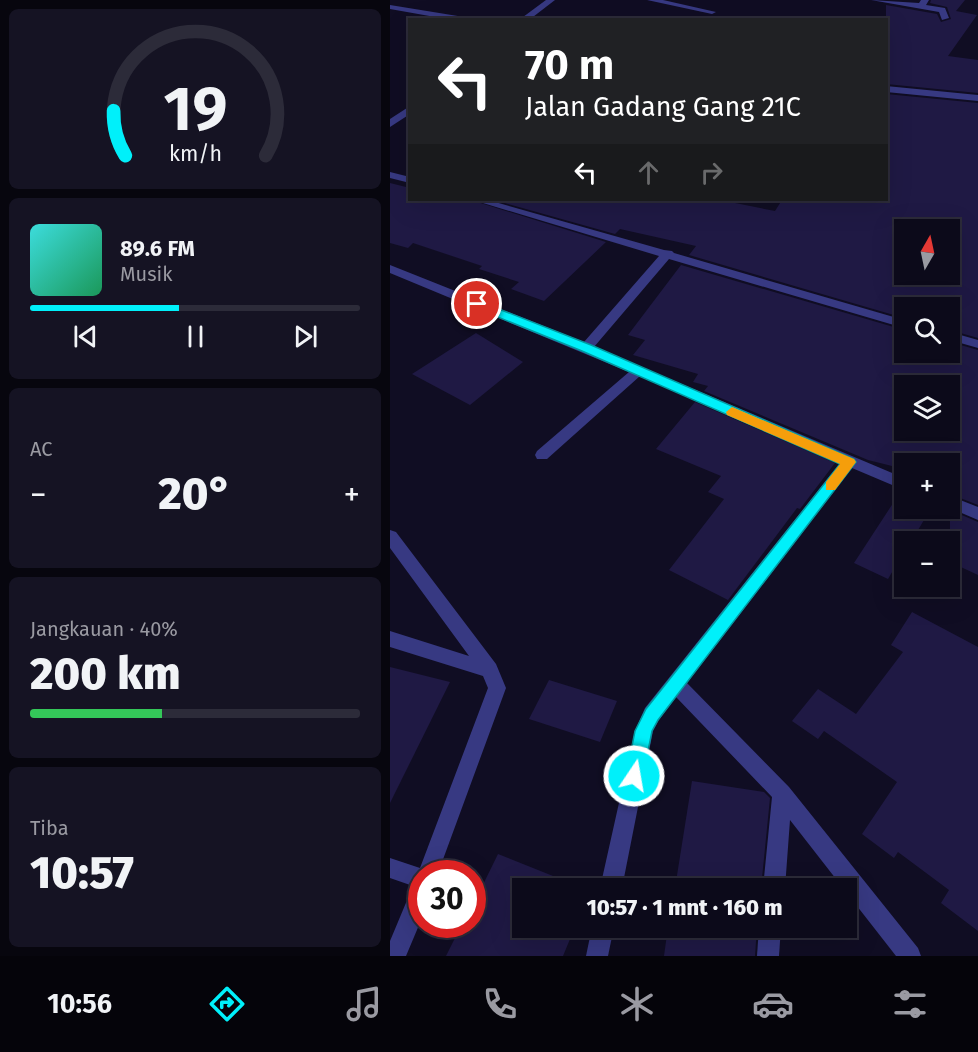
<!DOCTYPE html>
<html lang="id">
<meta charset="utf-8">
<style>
:root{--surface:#0c0a1a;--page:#151323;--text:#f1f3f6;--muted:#9a9aa2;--line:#2c2b39;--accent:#00f0fa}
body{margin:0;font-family:"Fira Sans",sans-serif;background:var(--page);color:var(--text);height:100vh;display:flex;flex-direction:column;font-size:22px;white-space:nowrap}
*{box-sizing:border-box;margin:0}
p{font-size:20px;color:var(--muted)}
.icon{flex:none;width:33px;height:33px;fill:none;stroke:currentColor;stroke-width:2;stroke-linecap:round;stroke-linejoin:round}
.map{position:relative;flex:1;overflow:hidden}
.side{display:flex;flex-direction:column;gap:9px;padding:9px;background:#07060e;width:390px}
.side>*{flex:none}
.hud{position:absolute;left:18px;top:18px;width:480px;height:183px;border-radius:0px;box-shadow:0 6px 24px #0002,0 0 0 2px var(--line);background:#202124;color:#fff;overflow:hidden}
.needle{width:39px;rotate:9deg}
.controls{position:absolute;left:504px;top:219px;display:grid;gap:12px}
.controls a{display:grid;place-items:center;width:66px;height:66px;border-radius:0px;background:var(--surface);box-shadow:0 6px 24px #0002,0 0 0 2px var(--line);font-size:30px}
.speed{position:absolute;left:18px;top:860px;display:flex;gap:12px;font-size:30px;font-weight:700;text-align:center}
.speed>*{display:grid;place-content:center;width:78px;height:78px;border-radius:50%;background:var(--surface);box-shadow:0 6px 24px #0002,0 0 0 2px var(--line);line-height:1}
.speed .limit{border:9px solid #d22;background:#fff;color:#111}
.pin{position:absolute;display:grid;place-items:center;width:51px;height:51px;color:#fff;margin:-26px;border:3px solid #fff;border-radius:50%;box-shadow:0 2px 6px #0007}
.me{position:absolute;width:66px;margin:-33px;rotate:12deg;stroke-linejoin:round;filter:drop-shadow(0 0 4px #0008)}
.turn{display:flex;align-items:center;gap:21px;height:126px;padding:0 18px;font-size:27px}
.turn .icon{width:78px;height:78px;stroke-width:2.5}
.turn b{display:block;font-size:42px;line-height:51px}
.lanes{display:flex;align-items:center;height:57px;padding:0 18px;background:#0003;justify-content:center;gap:30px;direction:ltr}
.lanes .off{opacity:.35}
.big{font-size:45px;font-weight:800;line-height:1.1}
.side .widget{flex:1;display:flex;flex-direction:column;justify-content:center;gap:9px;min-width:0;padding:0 21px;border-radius:9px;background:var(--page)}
.side .dial{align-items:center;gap:0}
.dial svg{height:156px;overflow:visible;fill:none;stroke:var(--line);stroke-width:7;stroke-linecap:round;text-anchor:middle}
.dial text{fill:var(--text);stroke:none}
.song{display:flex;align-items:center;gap:18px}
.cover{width:72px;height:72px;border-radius:9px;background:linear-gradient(135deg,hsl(180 70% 55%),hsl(150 70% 35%))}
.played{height:6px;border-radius:3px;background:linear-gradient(90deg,var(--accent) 45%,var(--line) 45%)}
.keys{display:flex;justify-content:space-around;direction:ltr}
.heat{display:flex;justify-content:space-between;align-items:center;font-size:33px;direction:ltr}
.charge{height:9px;border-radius:4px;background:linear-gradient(90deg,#34c759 40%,var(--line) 0)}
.trip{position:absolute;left:122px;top:878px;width:345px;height:60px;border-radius:0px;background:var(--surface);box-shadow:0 6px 24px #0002,0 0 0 2px var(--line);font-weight:800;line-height:60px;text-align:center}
.tabs{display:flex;height:96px;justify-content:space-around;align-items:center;background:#05040a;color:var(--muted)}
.tabs .icon{width:42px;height:42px}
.tabs .current{color:var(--accent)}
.tabs b{font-size:27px;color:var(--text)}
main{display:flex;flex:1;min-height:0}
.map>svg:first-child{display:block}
.building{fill:#1f1944;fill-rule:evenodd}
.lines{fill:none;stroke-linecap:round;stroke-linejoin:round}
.minor{fill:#373982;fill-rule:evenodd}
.route{fill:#00f0fa;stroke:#009ca2;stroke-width:1.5}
.slow{fill:#f59e0b}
</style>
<main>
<section class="side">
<div class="widget dial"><svg viewBox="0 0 100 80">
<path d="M14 69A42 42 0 1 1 86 69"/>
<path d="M14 69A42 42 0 0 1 8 46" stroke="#00f0fa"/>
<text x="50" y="56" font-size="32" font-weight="700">19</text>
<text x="50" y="72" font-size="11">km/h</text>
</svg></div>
<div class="widget">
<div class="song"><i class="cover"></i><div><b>89.6 FM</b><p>Musik</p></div></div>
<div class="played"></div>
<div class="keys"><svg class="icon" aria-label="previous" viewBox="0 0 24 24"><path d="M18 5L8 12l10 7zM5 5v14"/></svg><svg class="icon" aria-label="pause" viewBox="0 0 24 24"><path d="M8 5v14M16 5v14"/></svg><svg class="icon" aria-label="next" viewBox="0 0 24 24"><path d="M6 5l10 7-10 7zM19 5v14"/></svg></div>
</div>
<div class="widget"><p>AC</p>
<div class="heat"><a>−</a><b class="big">20°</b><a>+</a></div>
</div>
<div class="widget"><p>Jangkauan · 40%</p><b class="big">200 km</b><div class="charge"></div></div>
<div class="widget"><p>Tiba</p><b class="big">10:57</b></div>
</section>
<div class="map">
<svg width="588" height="956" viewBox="0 0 588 956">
<rect width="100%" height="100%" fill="#100d23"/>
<!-- building -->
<g class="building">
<path d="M541,0H575L566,11L587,15L558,56L588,60V93L496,84V5L547,14L551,22L561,19L557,7L540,3Z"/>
<path d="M496,94L588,103V338L560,330V308H514V318L299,255L306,246L230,229L225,234L104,200H330L385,211L392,200H496ZM514,230H560V274H514Z"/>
<path d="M0,183L20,188V200H81L216,242L154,301L121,289L129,282L89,269L92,266L23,243L18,248L0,243Z"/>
<path d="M291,265L514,330V352H560V342L588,350V505L560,494V464H514V469L478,460L314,391L318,386L303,382L308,374L243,355L255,340L238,335ZM514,386H560V430H514Z"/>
<path d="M86,333L133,362L80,405L22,374Z"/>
<path d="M305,402L445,463L410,509L407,508L338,600L279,570L334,499L318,492L331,476L266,449Z"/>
<path d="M511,491L514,492V508H541L521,542H514V552L498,579L464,563Z"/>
<path d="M560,510L588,522V575L560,562Z"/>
<path d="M522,612L588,647V931L551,903L559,890L508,852L504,858L472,834L507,782L434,731L428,739L402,721L428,689L466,714L513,652L501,645Z"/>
<path d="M0,667L60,682L0,803Z"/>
<path d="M159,680L227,701L210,742L139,719Z"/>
<path d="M302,781L374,792L380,798L371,888H285Z"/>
<path d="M108,854L193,888H132V927H185L173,956H56L72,924H82V907Z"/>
<path d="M278,927H367L365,956H274Z"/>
</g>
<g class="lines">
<!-- minor -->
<g class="minor">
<path d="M156,0H165L139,20H129Z"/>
<path d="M257,0H273L326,12L322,14Z"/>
<path d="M481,0L529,3L531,0H539L536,5L555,8L559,18L552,20L549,12Z"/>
<path d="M0,5L80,18L84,20H62L0,9Z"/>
<path d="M496,86L588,95V101L496,92Z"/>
<path d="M20,106V114L0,127V119Z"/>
<path d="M0,172L20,177V183L0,178Z"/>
<path d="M83,200H98L274,250L282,251L284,253L514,320V328L279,259L204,347L514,478V490L462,468L297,683L399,787L528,948L531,956H506L456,892V888H453L400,820L395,888H373L382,797L286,697L269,720L263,731L232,888H210L245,731L255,708L450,463L250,376L157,459H147L145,455L147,451L239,372L0,273V265L194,342L269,256Z"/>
<path d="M560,332L588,340V348L560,340Z"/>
<path d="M560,496L588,507V520L560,508Z"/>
<path d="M0,530L6,532L106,664L116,688L48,873H32V918L16,956H0V941L23,886L0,878V858L30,868L98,688L93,676L0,647V631L79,656L0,548Z"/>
<path d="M202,927H224L218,956H196Z"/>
<path d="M369,927H391L389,956H367Z"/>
</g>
</g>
<!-- route -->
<path class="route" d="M83,302H91L201,345L464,459L466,462L268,720L262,731L253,776L251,782L244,784L238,782L236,776L245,731L256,709L450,464L192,351L83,307Z"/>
<!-- slow -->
<path class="slow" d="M342,407L464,459L466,462L445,490H436V482L450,464L337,415L336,412Z"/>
</svg>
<div class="controls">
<a><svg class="needle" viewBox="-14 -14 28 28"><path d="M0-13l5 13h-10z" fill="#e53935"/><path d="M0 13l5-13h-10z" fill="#9a9aa2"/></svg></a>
<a><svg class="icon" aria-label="search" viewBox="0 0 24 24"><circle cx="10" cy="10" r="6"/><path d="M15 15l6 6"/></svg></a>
<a><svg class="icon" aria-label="layers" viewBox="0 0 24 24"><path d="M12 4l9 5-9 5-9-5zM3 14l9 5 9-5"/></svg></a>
<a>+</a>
<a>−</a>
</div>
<div class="speed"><div class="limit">30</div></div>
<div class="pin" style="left:87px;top:304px;background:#d93025"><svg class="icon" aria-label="arrive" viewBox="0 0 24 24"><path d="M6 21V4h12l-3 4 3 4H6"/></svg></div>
<svg class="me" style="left:244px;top:776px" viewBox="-20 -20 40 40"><circle r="17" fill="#00f0fa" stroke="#fff" stroke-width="3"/><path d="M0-11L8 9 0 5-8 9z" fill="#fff"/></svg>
<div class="trip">10:57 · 1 mnt · 160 m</div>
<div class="hud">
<div class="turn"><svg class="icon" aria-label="left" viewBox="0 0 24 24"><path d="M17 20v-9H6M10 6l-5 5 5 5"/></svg><div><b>70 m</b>Jalan Gadang Gang 21C</div></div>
<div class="lanes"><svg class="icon" aria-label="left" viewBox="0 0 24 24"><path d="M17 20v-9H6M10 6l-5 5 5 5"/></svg><svg class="icon off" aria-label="ahead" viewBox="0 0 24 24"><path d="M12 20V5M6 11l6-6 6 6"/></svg><svg class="icon off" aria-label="right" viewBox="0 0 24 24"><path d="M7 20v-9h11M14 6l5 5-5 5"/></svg></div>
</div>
</div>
</main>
<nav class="tabs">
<b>10:56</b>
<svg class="icon current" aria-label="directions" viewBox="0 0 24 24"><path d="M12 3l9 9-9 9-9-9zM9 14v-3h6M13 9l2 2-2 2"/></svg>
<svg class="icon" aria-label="music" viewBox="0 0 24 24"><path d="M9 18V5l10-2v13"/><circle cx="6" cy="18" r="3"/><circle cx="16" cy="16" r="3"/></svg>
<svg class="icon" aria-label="phone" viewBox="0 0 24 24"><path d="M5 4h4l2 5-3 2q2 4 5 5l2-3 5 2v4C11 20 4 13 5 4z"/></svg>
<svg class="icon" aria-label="climate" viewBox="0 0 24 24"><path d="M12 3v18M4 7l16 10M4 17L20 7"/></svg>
<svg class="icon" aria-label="car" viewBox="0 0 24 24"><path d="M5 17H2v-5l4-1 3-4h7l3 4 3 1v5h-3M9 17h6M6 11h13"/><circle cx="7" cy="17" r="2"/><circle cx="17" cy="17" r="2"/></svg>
<svg class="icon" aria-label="filters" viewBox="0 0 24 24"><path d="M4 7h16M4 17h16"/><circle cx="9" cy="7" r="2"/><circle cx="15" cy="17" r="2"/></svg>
</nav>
